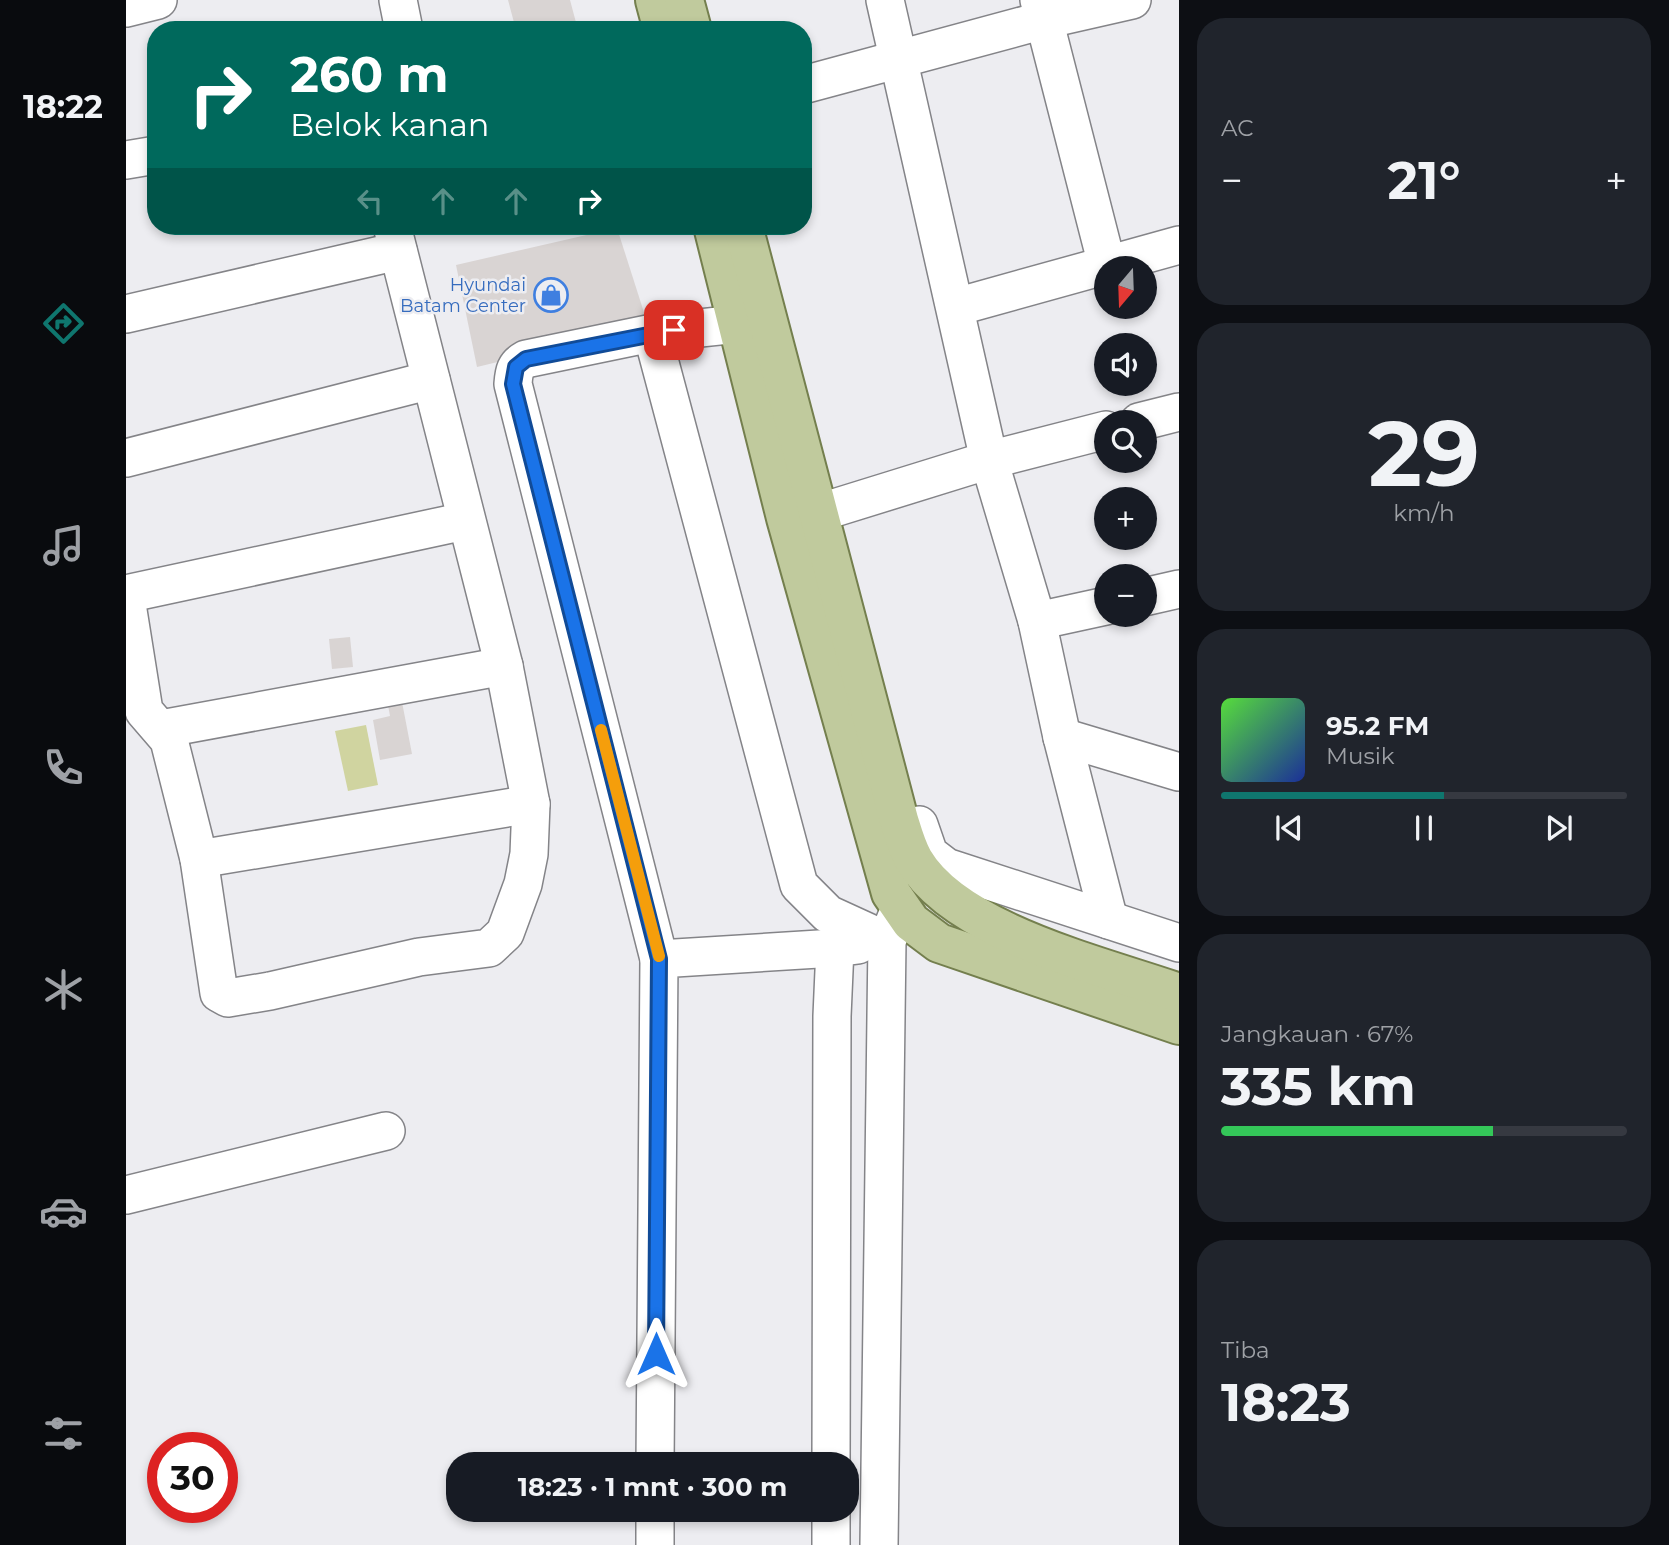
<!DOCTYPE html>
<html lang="id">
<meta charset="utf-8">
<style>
:root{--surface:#171b24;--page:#20242c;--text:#f1f3f6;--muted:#9ea1a6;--line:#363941;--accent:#0f766e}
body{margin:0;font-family:Montserrat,sans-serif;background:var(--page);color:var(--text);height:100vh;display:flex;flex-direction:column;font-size:26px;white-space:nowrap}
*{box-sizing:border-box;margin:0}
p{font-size:23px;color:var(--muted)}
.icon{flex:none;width:38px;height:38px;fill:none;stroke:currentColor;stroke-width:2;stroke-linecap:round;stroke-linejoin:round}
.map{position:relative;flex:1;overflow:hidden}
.side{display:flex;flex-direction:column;gap:18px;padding:18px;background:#0d0f14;width:490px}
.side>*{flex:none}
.banner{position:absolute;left:21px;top:21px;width:665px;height:214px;border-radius:28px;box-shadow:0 4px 10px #0003;background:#00695c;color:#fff;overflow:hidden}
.needle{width:46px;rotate:199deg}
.fabs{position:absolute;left:968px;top:256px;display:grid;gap:14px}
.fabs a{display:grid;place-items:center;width:63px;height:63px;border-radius:50%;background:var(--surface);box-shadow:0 4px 10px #0003;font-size:35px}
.speed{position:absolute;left:21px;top:1432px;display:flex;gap:14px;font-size:35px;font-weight:700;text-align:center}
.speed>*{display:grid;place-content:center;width:91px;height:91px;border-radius:50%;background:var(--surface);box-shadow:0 4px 10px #0003;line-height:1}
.speed .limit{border:10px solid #d22;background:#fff;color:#111}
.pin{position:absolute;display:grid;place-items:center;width:60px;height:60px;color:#fff;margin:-30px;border-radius:14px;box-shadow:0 4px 10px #0006}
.me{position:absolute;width:77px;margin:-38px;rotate:0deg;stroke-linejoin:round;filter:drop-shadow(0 0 5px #0008)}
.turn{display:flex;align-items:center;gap:24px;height:147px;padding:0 28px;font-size:32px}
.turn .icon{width:91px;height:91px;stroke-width:2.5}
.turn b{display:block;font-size:49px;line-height:60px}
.lanes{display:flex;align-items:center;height:66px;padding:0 28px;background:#0003;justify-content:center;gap:35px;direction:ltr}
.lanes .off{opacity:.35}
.big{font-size:52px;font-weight:700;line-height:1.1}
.side .card{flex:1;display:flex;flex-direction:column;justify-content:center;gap:10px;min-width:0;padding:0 24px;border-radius:28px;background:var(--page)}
.side .dial{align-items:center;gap:0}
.dial b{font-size:91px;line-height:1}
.song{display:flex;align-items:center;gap:21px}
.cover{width:84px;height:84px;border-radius:10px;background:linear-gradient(135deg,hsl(110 70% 55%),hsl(230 70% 35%))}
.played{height:7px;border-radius:4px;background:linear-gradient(90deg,var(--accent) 55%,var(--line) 55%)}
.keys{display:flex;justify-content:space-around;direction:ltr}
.heat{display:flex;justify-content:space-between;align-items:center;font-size:38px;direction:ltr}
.charge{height:10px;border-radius:5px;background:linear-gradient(90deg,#34c759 67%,var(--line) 0)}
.trip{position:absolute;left:320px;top:1452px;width:413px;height:70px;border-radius:28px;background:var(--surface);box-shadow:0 4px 10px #0003;font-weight:700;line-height:70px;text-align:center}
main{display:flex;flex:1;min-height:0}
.tabs{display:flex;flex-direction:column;width:126px;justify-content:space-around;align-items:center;background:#090b0e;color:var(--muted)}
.tabs .icon{width:49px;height:49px}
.tabs .current{color:var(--accent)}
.tabs b{font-size:32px;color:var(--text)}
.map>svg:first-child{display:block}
.green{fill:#d0d4a0}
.building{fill:#d9d4d3}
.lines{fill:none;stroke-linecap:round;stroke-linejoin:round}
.minor-casing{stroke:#848488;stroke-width:40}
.major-casing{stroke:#747f4e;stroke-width:42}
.minor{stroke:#fff;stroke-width:37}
.major{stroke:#c0ca9d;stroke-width:38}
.route-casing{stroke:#114b97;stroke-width:18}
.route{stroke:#1a73e8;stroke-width:12}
.slow{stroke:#f59e0b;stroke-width:12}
.labels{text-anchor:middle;stroke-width:5;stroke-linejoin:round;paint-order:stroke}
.shop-label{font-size:18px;fill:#366cbe;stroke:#ededf1;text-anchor:end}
</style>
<main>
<nav class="tabs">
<b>18:22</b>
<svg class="icon current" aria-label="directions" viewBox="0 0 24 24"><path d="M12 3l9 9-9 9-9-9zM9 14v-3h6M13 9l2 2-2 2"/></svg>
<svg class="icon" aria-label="music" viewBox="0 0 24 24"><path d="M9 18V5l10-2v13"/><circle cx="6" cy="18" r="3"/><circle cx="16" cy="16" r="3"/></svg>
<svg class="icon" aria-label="phone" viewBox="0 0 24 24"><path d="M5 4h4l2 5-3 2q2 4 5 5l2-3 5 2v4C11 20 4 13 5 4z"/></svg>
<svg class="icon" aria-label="climate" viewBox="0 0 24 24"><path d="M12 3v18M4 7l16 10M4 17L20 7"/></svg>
<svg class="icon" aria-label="car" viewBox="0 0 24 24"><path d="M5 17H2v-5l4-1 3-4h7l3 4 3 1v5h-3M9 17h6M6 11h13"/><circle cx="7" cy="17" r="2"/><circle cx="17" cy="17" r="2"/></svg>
<svg class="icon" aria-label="filters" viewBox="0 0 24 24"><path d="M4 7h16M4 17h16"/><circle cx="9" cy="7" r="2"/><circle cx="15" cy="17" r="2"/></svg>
</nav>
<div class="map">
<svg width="1053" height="1545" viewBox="0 0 1053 1545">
<rect width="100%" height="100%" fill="#ededf1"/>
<!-- green -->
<path class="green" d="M240,725L252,785L222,791L209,731Z"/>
<!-- building -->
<g class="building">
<path d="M382,0H444L452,30H390Z"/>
<path d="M491,228L522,325L351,367L330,265Z"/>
<path d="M224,637L227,667L206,669L203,639Z"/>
<path d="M276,702L286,754L254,760L247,720L264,716L262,705Z"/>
</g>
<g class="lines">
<!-- minor casing -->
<g class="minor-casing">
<g id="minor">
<path d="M272,0L278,30"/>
<path d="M759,0L863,460L911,621L936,737L983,920"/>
<path d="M913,0L981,265"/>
<path d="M0,8L32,0"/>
<path d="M677,85L918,20L1006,0"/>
<path d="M0,160L30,155"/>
<path d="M830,307L1053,245"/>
<path d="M0,314L272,251"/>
<path d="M526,333L673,885L702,914L761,941"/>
<path d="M1013,422L1053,412"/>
<path d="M0,458L305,380"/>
<path d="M692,513L863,460L980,430"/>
<path d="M0,594L339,521"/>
<path d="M1018,597L1053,589"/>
<path d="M0,598L18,711L43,740L73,859L93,993L102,998L144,991L293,957L363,948L379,933L397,884L403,854L405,804L378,666L266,226"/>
<path d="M911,621L980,606"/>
<path d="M35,729L378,666"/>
<path d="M936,737L1053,772"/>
<path d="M793,825L803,854L820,867L1053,943"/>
<path d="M73,859L405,804"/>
<path d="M533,959L387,384C388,371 389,365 400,359L526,333L612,324"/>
<path d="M0,1195L260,1131"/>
<path d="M529,1465L533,959L709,948"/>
<path d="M705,1465L706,1016L709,948L732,945"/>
<path d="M529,1545V1510"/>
<path d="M705,1545V1510"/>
<path d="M753,1545L761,941L770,918"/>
</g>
</g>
<!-- major casing -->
<g class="major-casing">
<g id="major">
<path d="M529,0L537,30"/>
<path d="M558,0L566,30"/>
<path d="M587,226L660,518L765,893L785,922L813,943L1053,1025"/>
<path d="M617,226L773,820C777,833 781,848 788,860C830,932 976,966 1053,993"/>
</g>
</g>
<!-- minor -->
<use href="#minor" class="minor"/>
<!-- major -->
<use href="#major" class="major"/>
</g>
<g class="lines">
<!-- route casing -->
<g class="route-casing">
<path id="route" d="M530,1354L533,959L387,384L390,367L400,359L548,330"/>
</g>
<!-- route -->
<use href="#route" class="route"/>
<!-- slow -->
<path class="slow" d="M475,730L533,956"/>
</g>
<!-- icons -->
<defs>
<g id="shop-ring" transform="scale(1.75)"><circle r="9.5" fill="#ededf1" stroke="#3f7fe0" stroke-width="1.5"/><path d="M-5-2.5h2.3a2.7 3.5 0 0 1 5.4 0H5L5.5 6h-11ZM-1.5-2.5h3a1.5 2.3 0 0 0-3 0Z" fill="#3f7fe0"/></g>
</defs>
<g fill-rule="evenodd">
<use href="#shop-ring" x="425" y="295"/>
</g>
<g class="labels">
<!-- shop labels -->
<g class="shop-label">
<text x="400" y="291">Hyundai<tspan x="400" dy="21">Batam Center</tspan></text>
</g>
</g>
</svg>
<div class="fabs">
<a><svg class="needle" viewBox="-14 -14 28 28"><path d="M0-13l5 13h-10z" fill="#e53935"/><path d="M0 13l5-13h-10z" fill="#9ea1a6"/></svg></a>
<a><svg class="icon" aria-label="sound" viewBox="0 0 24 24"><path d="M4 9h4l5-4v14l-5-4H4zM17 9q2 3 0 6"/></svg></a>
<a><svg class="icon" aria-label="search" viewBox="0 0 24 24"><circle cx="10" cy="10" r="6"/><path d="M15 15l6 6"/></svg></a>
<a>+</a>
<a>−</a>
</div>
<div class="speed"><div class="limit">30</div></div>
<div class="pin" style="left:548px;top:330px;background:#d93025"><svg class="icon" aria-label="arrive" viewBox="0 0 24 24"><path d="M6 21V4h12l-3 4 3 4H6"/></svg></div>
<svg class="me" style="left:530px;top:1354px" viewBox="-20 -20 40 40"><path d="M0-17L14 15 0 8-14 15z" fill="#1a73e8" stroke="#fff" stroke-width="4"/></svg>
<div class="trip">18:23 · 1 mnt · 300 m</div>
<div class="banner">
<div class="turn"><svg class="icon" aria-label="right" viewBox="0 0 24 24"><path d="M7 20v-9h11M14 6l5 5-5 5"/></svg><div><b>260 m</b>Belok kanan</div></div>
<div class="lanes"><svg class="icon off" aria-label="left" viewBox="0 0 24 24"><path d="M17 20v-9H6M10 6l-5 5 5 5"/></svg><svg class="icon off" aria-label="ahead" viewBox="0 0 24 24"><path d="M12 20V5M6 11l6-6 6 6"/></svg><svg class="icon off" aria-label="ahead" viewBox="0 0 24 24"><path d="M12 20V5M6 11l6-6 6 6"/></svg><svg class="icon" aria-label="right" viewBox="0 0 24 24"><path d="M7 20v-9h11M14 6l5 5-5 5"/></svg></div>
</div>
</div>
<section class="side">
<div class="card"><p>AC</p>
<div class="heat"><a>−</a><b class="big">21°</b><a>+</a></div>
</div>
<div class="card dial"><b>29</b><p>km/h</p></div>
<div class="card">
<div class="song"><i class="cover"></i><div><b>95.2 FM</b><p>Musik</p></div></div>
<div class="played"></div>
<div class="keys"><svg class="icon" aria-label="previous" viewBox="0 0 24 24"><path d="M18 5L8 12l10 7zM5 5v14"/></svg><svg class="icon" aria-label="pause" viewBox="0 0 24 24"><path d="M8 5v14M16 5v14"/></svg><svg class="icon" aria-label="next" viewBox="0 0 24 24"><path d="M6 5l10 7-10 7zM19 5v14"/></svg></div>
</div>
<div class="card"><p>Jangkauan · 67%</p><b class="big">335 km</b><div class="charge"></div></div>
<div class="card"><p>Tiba</p><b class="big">18:23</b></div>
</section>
</main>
